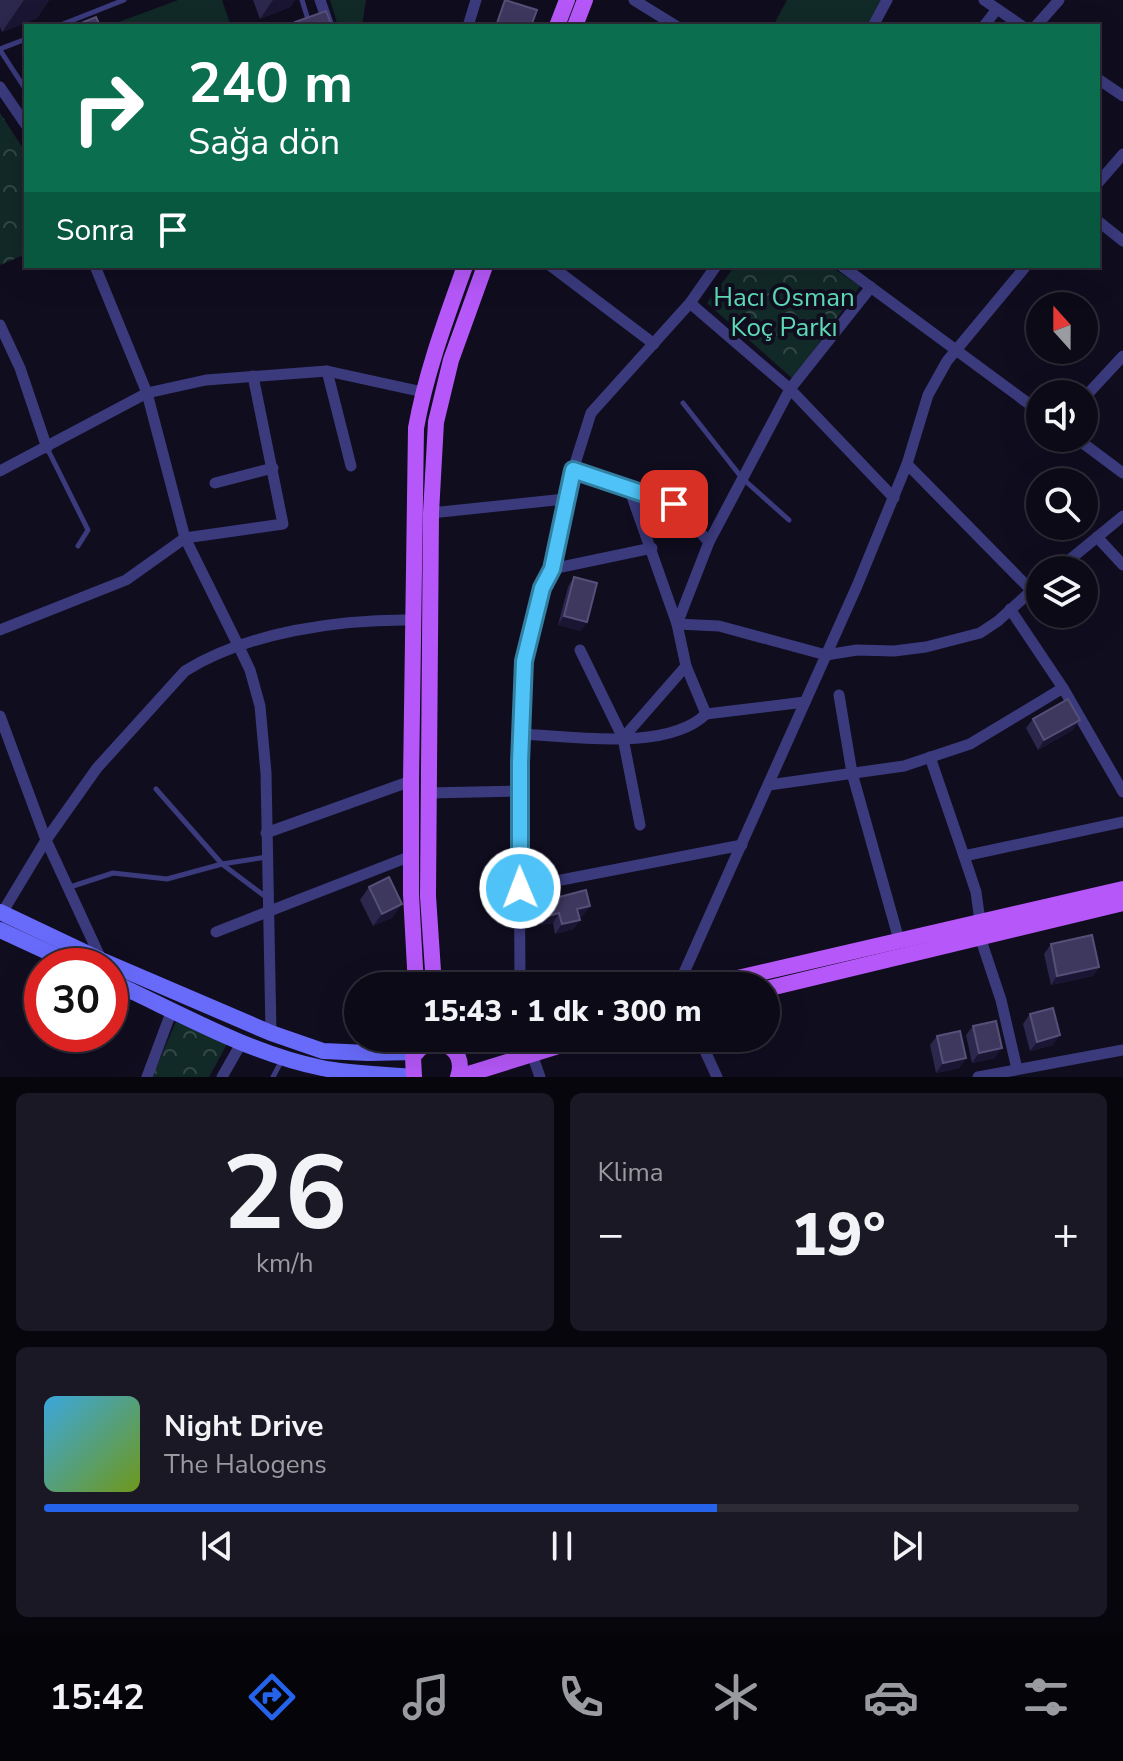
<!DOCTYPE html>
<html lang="tr">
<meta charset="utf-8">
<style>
:root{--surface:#0c0a17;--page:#1a1824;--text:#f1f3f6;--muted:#9a9aa1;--line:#2c2b36;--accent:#2563eb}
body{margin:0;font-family:"Nunito Sans",sans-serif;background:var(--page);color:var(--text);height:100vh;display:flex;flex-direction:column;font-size:30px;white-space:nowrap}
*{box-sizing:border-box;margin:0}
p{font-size:26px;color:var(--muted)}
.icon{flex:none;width:44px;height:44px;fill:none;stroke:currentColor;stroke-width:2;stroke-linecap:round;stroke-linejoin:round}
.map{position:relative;height:1077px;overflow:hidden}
.sheet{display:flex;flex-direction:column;gap:16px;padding:16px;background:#07060d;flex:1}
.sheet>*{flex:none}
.hud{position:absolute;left:24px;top:24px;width:1076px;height:244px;border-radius:0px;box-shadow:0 8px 32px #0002,0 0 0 2px var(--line);background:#0b6e4f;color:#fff;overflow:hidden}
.needle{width:52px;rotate:339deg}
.buttons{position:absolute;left:1026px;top:292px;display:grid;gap:16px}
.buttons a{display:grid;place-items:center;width:72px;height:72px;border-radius:50%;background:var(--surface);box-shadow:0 8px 32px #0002,0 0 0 2px var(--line);font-size:40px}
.speed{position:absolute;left:24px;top:948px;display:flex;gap:16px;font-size:40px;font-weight:700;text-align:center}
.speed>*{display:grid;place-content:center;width:104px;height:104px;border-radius:50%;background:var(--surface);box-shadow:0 8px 32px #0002,0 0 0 2px var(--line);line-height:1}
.speed .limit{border:12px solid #d22;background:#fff;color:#111}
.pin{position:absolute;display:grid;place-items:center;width:68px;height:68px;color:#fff;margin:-34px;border-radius:16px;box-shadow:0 4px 12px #0006}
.me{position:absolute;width:88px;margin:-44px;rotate:359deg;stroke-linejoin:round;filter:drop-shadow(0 0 6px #0008)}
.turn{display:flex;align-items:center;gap:28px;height:168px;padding:0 32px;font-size:36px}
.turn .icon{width:104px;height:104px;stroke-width:2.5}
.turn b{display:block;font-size:56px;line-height:68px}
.then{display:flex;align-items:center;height:76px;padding:0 32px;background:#0003;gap:16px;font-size:30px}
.big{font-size:60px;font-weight:800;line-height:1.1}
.sheet .tile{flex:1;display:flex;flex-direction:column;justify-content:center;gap:12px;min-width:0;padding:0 28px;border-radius:12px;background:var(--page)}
.sheet .dial{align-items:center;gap:0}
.dial b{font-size:104px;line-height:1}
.song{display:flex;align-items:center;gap:24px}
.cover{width:96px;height:96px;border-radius:12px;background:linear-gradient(135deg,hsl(200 70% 55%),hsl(80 70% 35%))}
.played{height:8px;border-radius:4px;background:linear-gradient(90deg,var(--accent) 65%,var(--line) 65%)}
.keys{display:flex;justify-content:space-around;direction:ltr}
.heat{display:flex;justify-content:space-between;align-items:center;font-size:44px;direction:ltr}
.sheet .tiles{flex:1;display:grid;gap:16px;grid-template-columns:1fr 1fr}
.tile:last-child{grid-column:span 2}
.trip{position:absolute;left:344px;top:972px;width:436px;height:80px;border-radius:40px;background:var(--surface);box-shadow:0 8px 32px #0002,0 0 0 2px var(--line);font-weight:800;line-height:80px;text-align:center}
.tabs{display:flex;height:128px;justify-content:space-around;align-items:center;background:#050409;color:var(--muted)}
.tabs .icon{width:56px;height:56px}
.tabs .current{color:var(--accent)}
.tabs b{font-size:36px;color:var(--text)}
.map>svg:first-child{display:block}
.grass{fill:#112927}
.forest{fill:url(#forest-crowns)}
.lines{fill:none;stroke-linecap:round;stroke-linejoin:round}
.service{stroke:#3a3a7d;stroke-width:5}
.minor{stroke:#3a3a7d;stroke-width:11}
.secondary{stroke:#686bfa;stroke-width:16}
.primary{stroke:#b658f9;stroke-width:16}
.wall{fill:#2c274c}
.shaded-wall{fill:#1a1532}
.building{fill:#3e385f;stroke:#555078;stroke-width:2}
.route-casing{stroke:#337fa1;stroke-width:20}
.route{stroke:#4fc3f7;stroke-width:14}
.labels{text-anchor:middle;stroke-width:8;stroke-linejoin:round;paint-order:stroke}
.park-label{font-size:26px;fill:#5ddab5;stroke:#100d1f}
</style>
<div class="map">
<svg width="1123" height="1077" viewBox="0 0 1123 1077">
<defs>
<pattern id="forest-crowns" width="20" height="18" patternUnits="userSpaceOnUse" patternTransform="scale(2)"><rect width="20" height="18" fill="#112927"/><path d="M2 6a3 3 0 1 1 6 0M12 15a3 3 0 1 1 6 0" fill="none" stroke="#334747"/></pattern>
</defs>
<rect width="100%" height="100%" fill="#100d1f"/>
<!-- grass -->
<g class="grass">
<path d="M178,0H222L231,26H108Z"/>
<path d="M330,0H366L362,26H338Z"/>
<path d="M787,0H885L870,26H773Z"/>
</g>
<!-- forest -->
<g class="forest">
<path d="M0,113L26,153V254L0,265Z"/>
<path d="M735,266H830L860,286L793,379L707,303Z"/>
<path d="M176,1022L227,1044L209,1077H152Z"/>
</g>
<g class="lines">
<!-- service -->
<g class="service">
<path d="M302,0L310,26"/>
<path d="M58,26L124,0"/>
<path d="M0,49L26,39"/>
<path d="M0,50L26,90"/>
<path d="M683,403L742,478L789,520"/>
<path d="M47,448L88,530L78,546"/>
<path d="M156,789L222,864L266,897"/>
<path d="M70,887L113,873L167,879L222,864L267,857"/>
<path d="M273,1077L282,1060"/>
</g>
<!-- minor -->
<g class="minor">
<path d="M320,0L329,26"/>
<path d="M634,0L676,26"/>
<path d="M984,0L1022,26"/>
<path d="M468,26L476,0"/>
<path d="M873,26L887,0"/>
<path d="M984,26L997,9"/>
<path d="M1036,26L1059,0"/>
<path d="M1098,79L1123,96"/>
<path d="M0,87L26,125"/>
<path d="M1098,183L1123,154"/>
<path d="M1098,221L1123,241"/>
<path d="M95,266L147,393L185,538L239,647L250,670L260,706L266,773L271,1033"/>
<path d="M551,266L654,344"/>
<path d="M842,266L1040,412"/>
<path d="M690,303L790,389L894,498"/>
<path d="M0,325L20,368L47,448"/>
<path d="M327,371L351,466"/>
<path d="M1084,398L1123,356"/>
<path d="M1076,438L1123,473"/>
<path d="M907,464L1031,590"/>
<path d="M573,470L674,504L709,542"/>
<path d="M0,471L147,393L206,380L327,371L423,392"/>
<path d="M215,483L273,468"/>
<path d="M630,491L677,624L719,626L826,655L857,650L894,651L926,647L980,633L998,621L1040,583"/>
<path d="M431,513L565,499"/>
<path d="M1097,537L1123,565"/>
<path d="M552,569L652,548"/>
<path d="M1057,570L1123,516"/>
<path d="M1010,609L1063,688L1123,792"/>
<path d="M0,630L126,580L185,538L283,524L253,376"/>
<path d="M580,650L623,738L640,825"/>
<path d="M839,695L852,773L899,940"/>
<path d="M805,702L706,714L686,666L677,624L709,542L790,389L871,287"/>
<path d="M0,716L46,840L101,959"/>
<path d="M520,734C572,736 667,752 706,714"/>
<path d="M623,738L686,666"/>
<path d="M930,757L964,856L1123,822"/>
<path d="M769,785L904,766L970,744L1063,688"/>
<path d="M429,793L519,791"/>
<path d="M266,833L411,781"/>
<path d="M964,856L976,892L980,921"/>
<path d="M520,888L742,845"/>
<path d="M2,913L46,840L97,768L185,671C248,632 339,619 413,620"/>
<path d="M216,932L411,856"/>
<path d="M980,937L1001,1000L1017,1069"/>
<path d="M520,986L519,791L524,661L542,588L552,569L573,470L591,413L690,303L716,266"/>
<path d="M678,986L857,586L907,464L928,395L947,361L1026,266"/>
<path d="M699,1038L717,1077"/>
<path d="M532,1054L540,1077"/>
<path d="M147,1077L172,1010"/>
<path d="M222,1077L242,1042"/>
<path d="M978,1077L1123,1050"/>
</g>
<!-- secondary -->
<g class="secondary">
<path d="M0,912L101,960L271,1033L323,1051L368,1053L417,1052"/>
<path d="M0,930L78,966"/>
<path d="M110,981C178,1012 248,1053 322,1068C351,1074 384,1074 414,1077"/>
</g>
<!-- primary -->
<g class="primary">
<path d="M557,26L567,0"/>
<path d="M575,26L585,0"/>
<path d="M416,986L411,894V781L416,428C426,372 446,319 465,266"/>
<path d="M434,986L428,896L431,513L436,422L451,360L485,266"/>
<path d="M703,986L1123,889"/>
<path d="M766,989L1123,903"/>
<path d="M452,1047L485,1038"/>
<path d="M414,1077L413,1057C430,1029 469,1046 458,1077"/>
<path d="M459,1077L584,1038"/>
</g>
</g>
<!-- wall -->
<g class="wall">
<path d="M0,0H49L37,18L2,32L0,27Z"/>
<path d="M253,0H295L290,7L260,19Z"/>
<path d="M574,577L581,631L558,625L568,587Z"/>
<path d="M1033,719L1073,730L1038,750L1026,728Z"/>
<path d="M369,887L393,917L373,926L360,900Z"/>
<path d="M544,901L590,906L583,915L579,917L580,920L573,929L555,934L553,923L541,925L538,910Z"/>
<path d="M1051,944L1099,967L1093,976L1051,985L1044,954Z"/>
<path d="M1030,1014L1053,1045L1030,1051L1023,1024Z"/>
<path d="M973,1026L995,1058L972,1063L966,1035Z"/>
<path d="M937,1036L966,1058L959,1068L936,1073L930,1045Z"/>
</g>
<!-- shaded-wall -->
<g class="shaded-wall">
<path d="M24,0H49L37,18L2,32Z"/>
<path d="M273,0H295L290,7L260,19Z"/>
<path d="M564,616L587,622L581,631L558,625Z"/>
<path d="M1080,720L1073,730L1038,750L1044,740Z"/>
<path d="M402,904L393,917L373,926L382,914Z"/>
<path d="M590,906L583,915L570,919L577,909Z"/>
<path d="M559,913L553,923L541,925L548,916Z"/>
<path d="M580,920L573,929L555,934L562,924Z"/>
<path d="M1099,967L1093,976L1051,985L1057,976Z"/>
<path d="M1060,1035L1053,1045L1030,1051L1037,1042Z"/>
<path d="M1002,1048L995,1058L972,1063L979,1053Z"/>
<path d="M966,1058L959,1068L936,1073L943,1063Z"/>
</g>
<!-- building -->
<g class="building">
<path d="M505,0L537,10L531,26H496Z"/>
<path d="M326,11L332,26H297L295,22Z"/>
<path d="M96,17L100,26H74Z"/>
<path d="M574,577L597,583L587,622L564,616Z"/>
<path d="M1068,699L1080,720L1044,740L1033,719Z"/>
<path d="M389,877L402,904L382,914L369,887Z"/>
<path d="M586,890L590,906L577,909L580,920L562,924L559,913L548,916L544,901Z"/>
<path d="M1092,935L1099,967L1057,976L1051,944Z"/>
<path d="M1053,1008L1060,1035L1037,1042L1030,1014Z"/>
<path d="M996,1021L1002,1048L979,1053L973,1026Z"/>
<path d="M960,1031L966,1058L943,1063L937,1036Z"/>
</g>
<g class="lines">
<!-- route casing -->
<g class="route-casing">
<path id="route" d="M520,888V762L524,661L542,588L552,569L573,470L674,504"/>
</g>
<!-- route -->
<use href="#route" class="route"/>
</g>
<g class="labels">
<!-- park labels -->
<g class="park-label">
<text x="784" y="306">Hacı Osman<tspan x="784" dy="30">Koç Parkı</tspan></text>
</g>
</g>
</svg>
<div class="buttons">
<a><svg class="needle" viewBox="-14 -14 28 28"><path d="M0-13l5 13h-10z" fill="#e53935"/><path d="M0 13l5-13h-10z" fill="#9a9aa1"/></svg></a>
<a><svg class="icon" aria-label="sound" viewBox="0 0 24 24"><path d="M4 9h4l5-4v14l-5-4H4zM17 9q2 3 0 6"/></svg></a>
<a><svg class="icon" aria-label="search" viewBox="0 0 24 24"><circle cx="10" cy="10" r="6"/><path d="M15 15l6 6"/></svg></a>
<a><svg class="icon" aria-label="layers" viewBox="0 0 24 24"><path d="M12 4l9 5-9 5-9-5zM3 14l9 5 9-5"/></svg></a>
</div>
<div class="speed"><div class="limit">30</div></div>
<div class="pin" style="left:674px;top:504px;background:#d93025"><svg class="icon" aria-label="arrive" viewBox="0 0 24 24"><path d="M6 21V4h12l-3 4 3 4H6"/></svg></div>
<svg class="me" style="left:520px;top:888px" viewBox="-20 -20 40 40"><circle r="17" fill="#4fc3f7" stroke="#fff" stroke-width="3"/><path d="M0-11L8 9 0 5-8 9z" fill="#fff"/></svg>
<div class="trip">15:43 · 1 dk · 300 m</div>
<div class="hud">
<div class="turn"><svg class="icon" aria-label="right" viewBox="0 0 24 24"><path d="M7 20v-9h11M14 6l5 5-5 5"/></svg><div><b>240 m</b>Sağa dön</div></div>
<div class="then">Sonra<svg class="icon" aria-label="arrive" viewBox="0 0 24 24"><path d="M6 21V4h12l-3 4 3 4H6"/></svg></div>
</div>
</div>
<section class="sheet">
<div class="tiles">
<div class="tile dial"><b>26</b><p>km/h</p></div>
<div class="tile"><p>Klima</p>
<div class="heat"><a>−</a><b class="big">19°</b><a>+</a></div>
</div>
<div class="tile">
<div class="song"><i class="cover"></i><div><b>Night Drive</b><p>The Halogens</p></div></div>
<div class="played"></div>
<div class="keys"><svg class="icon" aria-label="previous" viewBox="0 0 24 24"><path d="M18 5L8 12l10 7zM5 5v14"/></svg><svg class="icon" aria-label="pause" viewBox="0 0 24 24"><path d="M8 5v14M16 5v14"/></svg><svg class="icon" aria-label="next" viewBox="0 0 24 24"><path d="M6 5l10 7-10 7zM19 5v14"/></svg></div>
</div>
</div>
</section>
<nav class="tabs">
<b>15:42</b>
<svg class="icon current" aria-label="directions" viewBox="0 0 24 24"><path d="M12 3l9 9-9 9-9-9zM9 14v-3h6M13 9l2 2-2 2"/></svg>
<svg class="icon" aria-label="music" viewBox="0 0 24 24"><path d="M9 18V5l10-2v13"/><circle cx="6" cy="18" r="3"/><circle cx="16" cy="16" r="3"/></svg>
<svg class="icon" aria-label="phone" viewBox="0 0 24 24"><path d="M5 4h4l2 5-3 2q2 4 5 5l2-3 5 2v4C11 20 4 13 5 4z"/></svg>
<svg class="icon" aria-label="climate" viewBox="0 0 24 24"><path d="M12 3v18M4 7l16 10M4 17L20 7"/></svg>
<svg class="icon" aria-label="car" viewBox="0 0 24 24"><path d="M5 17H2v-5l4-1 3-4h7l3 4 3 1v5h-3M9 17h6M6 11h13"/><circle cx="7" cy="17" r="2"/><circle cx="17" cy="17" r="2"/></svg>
<svg class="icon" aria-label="filters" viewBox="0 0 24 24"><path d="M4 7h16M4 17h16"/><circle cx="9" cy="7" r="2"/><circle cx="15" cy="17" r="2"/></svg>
</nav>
